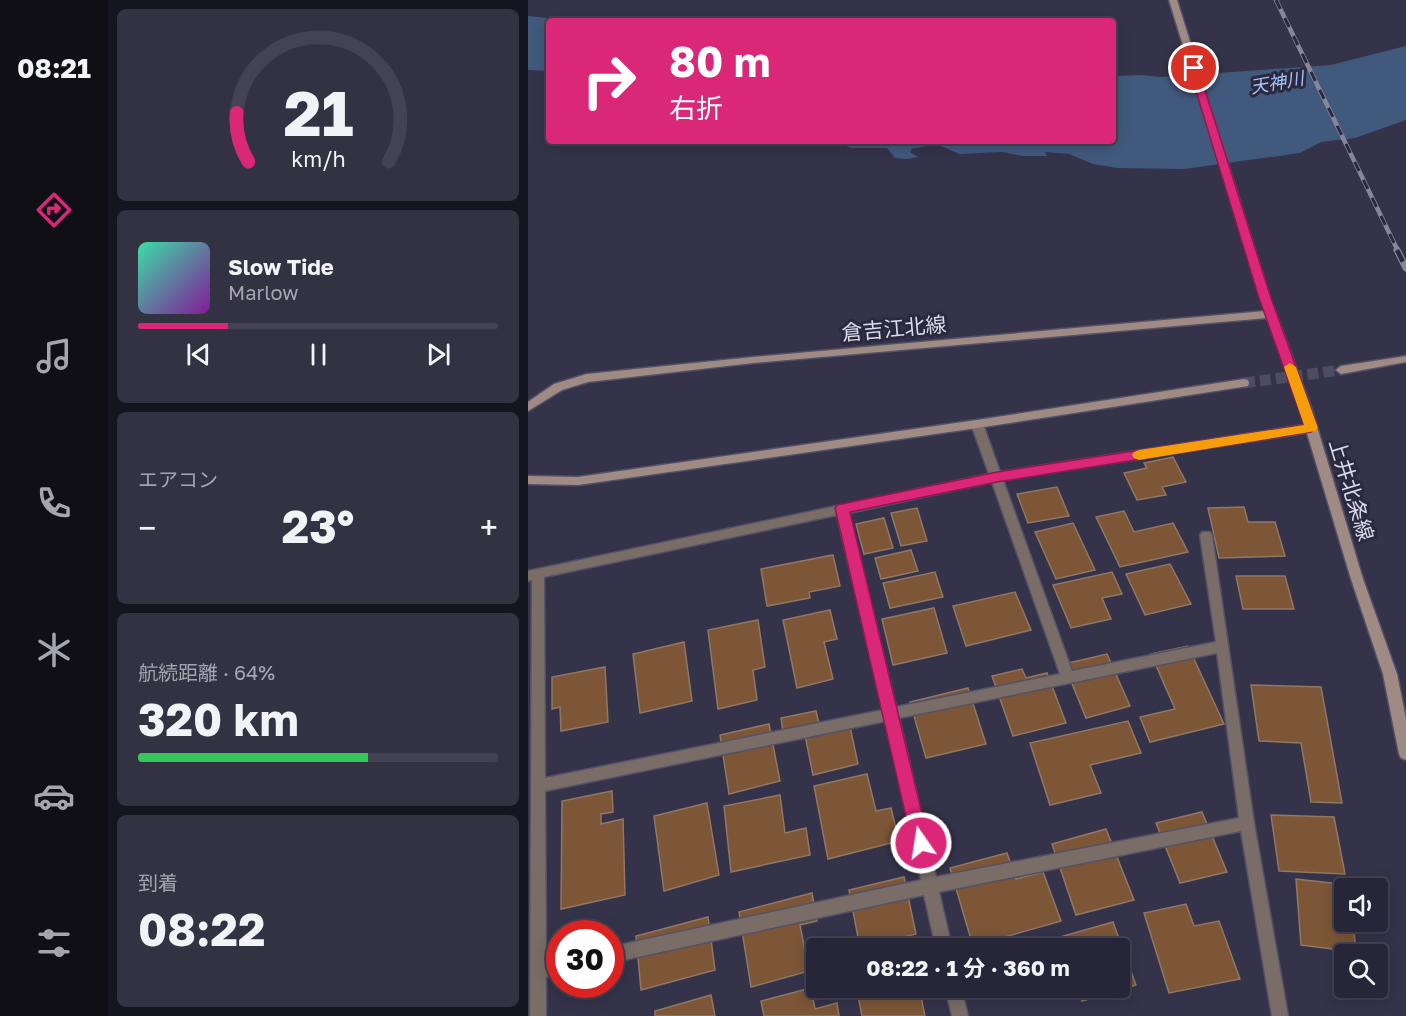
<!DOCTYPE html>
<html lang="ja">
<meta charset="utf-8">
<style>
:root{--surface:#272638;--page:#333243;--text:#f1f3f6;--muted:#a4a5ae;--line:#434353;--accent:#db2777}
body{margin:0;font-family:"Golos Text","Noto Sans JP",sans-serif;background:var(--page);color:var(--text);height:100vh;display:flex;flex-direction:column;font-size:22px;white-space:nowrap}
*{box-sizing:border-box;margin:0}
p{font-size:20px;color:var(--muted)}
.icon{flex:none;width:33px;height:33px;fill:none;stroke:currentColor;stroke-width:2;stroke-linecap:round;stroke-linejoin:round}
.map{position:relative;flex:1;overflow:hidden}
.details{display:flex;flex-direction:column;gap:9px;padding:9px;background:#15151f;width:420px}
.details>*{flex:none}
.top-card{position:absolute;left:18px;top:18px;width:570px;height:126px;border-radius:6px;box-shadow:0 3px 15px #0003,0 0 0 2px var(--line);background:#db2777;color:#fff;overflow:hidden}
.fabs{position:absolute;left:806px;top:878px;display:grid;gap:12px}
.fabs a{display:grid;place-items:center;width:54px;height:54px;border-radius:6px;background:var(--surface);box-shadow:0 3px 15px #0003,0 0 0 2px var(--line);font-size:30px}
.speed{position:absolute;left:18px;top:920px;display:flex;gap:12px;font-size:30px;font-weight:700;text-align:center}
.speed>*{display:grid;place-content:center;width:78px;height:78px;border-radius:50%;background:var(--surface);box-shadow:0 3px 15px #0003,0 0 0 2px var(--line);line-height:1}
.speed .limit{border:9px solid #d22;background:#fff;color:#111}
.pin{position:absolute;display:grid;place-items:center;width:51px;height:51px;color:#fff;margin:-26px;border:3px solid #fff;border-radius:50%;box-shadow:0 2px 6px #0007}
.me{position:absolute;width:66px;margin:-33px;rotate:347deg;stroke-linejoin:round;filter:drop-shadow(0 0 4px #0008)}
.turn{display:flex;align-items:center;gap:21px;height:126px;padding:0 24px;font-size:27px}
.turn .icon{width:78px;height:78px;stroke-width:2.5}
.turn b{display:block;font-size:42px;line-height:51px}
.big{font-size:45px;font-weight:700;line-height:1.1}
.details .widget{flex:1;display:flex;flex-direction:column;justify-content:center;gap:9px;min-width:0;padding:0 21px;border-radius:9px;background:var(--page)}
.details .dial{align-items:center;gap:0}
.dial svg{height:156px;overflow:visible;fill:none;stroke:var(--line);stroke-width:7;stroke-linecap:round;text-anchor:middle}
.dial text{fill:var(--text);stroke:none}
.song{display:flex;align-items:center;gap:18px}
.cover{width:72px;height:72px;border-radius:9px;background:linear-gradient(135deg,hsl(160 70% 55%),hsl(290 70% 35%))}
.played{height:6px;border-radius:3px;background:linear-gradient(90deg,var(--accent) 25%,var(--line) 25%)}
.keys{display:flex;justify-content:space-around;direction:ltr}
.heat{display:flex;justify-content:space-between;align-items:center;font-size:33px;direction:ltr}
.charge{height:9px;border-radius:4px;background:linear-gradient(90deg,#34c759 64%,var(--line) 0)}
.trip{position:absolute;left:278px;top:938px;width:324px;height:60px;border-radius:6px;background:var(--surface);box-shadow:0 3px 15px #0003,0 0 0 2px var(--line);font-weight:700;line-height:60px;text-align:center}
main{display:flex;flex:1;min-height:0}
.tab-bar{display:flex;flex-direction:column;width:108px;justify-content:space-around;align-items:center;background:#100f16;color:var(--muted)}
.tab-bar .icon{width:42px;height:42px}
.tab-bar .active{color:var(--accent)}
.tab-bar b{font-size:27px;color:var(--text)}
.map>svg:first-child{display:block}
.water{fill:#42597e}
.building{fill:#7c5637;stroke:#907865;stroke-width:1.5}
.lines{fill:none;stroke-linecap:round;stroke-linejoin:round}
.secondary-tunnel{stroke:#4d4c62;stroke-width:11;stroke-dasharray:11 5;stroke-linecap:butt}
.minor-casing{stroke:#525167;stroke-width:3}
.secondary-casing{stroke:#525167;stroke-width:3}
.minor{fill:#7a6d68;fill-rule:evenodd}
.secondary{fill:#a08b84;fill-rule:evenodd}
.rail-far1-casing{stroke:#88879a;stroke-width:4.5}
.rail-casing{stroke:#88879a;stroke-width:7}
.rail-far1{stroke:#2a2940;stroke-width:3;stroke-dasharray:10;stroke-linecap:butt}
.rail{stroke:#2a2940;stroke-width:4.5;stroke-dasharray:13;stroke-linecap:butt}
.route{fill:#db2777;stroke:#8e194d;stroke-width:1.5}
.slow{fill:#f59e0b}
.labels{text-anchor:middle;stroke-width:6;stroke-linejoin:round;paint-order:stroke}
.far-water-label{font-size:18px;font-style:italic;fill:#a4c3f4;stroke:#2a2940}
.street-label{font-size:21px;fill:#dadae9;stroke:#2a2940}
</style>
<main>
<nav class="tab-bar">
<b>08:21</b>
<svg class="icon active" aria-label="directions" viewBox="0 0 24 24"><path d="M12 3l9 9-9 9-9-9zM9 14v-3h6M13 9l2 2-2 2"/></svg>
<svg class="icon" aria-label="music" viewBox="0 0 24 24"><path d="M9 18V5l10-2v13"/><circle cx="6" cy="18" r="3"/><circle cx="16" cy="16" r="3"/></svg>
<svg class="icon" aria-label="phone" viewBox="0 0 24 24"><path d="M5 4h4l2 5-3 2q2 4 5 5l2-3 5 2v4C11 20 4 13 5 4z"/></svg>
<svg class="icon" aria-label="climate" viewBox="0 0 24 24"><path d="M12 3v18M4 7l16 10M4 17L20 7"/></svg>
<svg class="icon" aria-label="car" viewBox="0 0 24 24"><path d="M5 17H2v-5l4-1 3-4h7l3 4 3 1v5h-3M9 17h6M6 11h13"/><circle cx="7" cy="17" r="2"/><circle cx="17" cy="17" r="2"/></svg>
<svg class="icon" aria-label="filters" viewBox="0 0 24 24"><path d="M4 7h16M4 17h16"/><circle cx="9" cy="7" r="2"/><circle cx="15" cy="17" r="2"/></svg>
</nav>
<section class="details">
<div class="widget dial"><svg viewBox="0 0 100 80">
<path d="M14 69A42 42 0 1 1 86 69"/>
<path d="M14 69A42 42 0 0 1 8 44" stroke="#db2777"/>
<text x="50" y="56" font-size="32" font-weight="700">21</text>
<text x="50" y="72" font-size="11">km/h</text>
</svg></div>
<div class="widget">
<div class="song"><i class="cover"></i><div><b>Slow Tide</b><p>Marlow</p></div></div>
<div class="played"></div>
<div class="keys"><svg class="icon" aria-label="previous" viewBox="0 0 24 24"><path d="M18 5L8 12l10 7zM5 5v14"/></svg><svg class="icon" aria-label="pause" viewBox="0 0 24 24"><path d="M8 5v14M16 5v14"/></svg><svg class="icon" aria-label="next" viewBox="0 0 24 24"><path d="M6 5l10 7-10 7zM19 5v14"/></svg></div>
</div>
<div class="widget"><p>エアコン</p>
<div class="heat"><a>−</a><b class="big">23°</b><a>+</a></div>
</div>
<div class="widget"><p>航続距離 · 64%</p><b class="big">320 km</b><div class="charge"></div></div>
<div class="widget"><p>到着</p><b class="big">08:22</b></div>
</section>
<div class="map">
<svg width="878" height="1016" viewBox="0 0 878 1016">
<rect width="100%" height="100%" fill="#34334a"/>
<!-- water -->
<g class="water">
<path d="M0,16L49,21H21V71L0,70Z"/>
<path d="M878,46V120L827,138L793,142L772,153L656,169L590,168L565,164L541,154L517,152L519,156H495L474,152L431,154L409,144L383,149V153L390,157L379,159L367,158L359,148H322L315,144L319,141H585V76L613,75L634,77L803,65Z"/>
</g>
<!-- building -->
<g class="building">
<path d="M645,457L658,482L634,487L638,495L609,500L596,473L619,468L616,463Z"/>
<path d="M529,487L541,516L500,523L489,494Z"/>
<path d="M716,507L720,522H747L757,556L691,558L680,508Z"/>
<path d="M389,508L399,541L373,546L363,513Z"/>
<path d="M596,511L606,532L645,523L660,552L592,567L568,517Z"/>
<path d="M356,518L365,548L336,554L328,524Z"/>
<path d="M545,523L567,570L528,579L507,532Z"/>
<path d="M383,550L390,571L353,579L347,558Z"/>
<path d="M305,555L312,586L281,592L282,598L239,606L233,569Z"/>
<path d="M642,564L663,604L617,615L598,574Z"/>
<path d="M407,572L415,597L362,608L355,583Z"/>
<path d="M584,572L594,594L574,598L583,619L543,628L525,585Z"/>
<path d="M708,576H757L766,609H715Z"/>
<path d="M487,592L503,630L438,646L425,606Z"/>
<path d="M406,608L419,653L365,665L354,619Z"/>
<path d="M302,610L309,639L296,642L305,679L269,688L255,620Z"/>
<path d="M230,620L237,667L225,670L229,700L190,709L180,630Z"/>
<path d="M156,642L164,701L112,713L105,654Z"/>
<path d="M660,646L696,724L622,742L612,717L647,709L623,654Z"/>
<path d="M579,654L602,706L558,718L536,664Z"/>
<path d="M77,667L80,722L33,731L32,707L24,709V677Z"/>
<path d="M494,669L498,678L519,673L538,723L485,736L464,676Z"/>
<path d="M723,685L793,687L814,803L783,802L773,743L731,741Z"/>
<path d="M440,688L458,744L398,758L382,702Z"/>
<path d="M288,711L292,728L321,722L330,764L285,775L277,735L256,739L253,718Z"/>
<path d="M600,721L613,753L562,765L573,793L522,805L502,743Z"/>
<path d="M241,724L252,781L201,794L192,735Z"/>
<path d="M339,774L348,811L363,808L371,841L300,859L286,786Z"/>
<path d="M84,791L85,812L73,814V824L95,819L97,895L33,909L34,801Z"/>
<path d="M252,795L257,833L278,828L282,855L203,872L196,806Z"/>
<path d="M179,803L191,875L136,891L126,816Z"/>
<path d="M674,812L699,872L652,883L628,823Z"/>
<path d="M743,815L806,817L817,874L751,871Z"/>
<path d="M578,829L606,900L548,915L524,844Z"/>
<path d="M479,853L488,879L515,872L533,921L445,946L422,868Z"/>
<path d="M376,877L388,934L332,948L321,890Z"/>
<path d="M768,879L821,885V888H816V921H825L828,952L773,945Z"/>
<path d="M284,893L289,921L272,925L281,971L223,987L211,912Z"/>
<path d="M658,904L666,926L691,921L712,979L641,993L616,913Z"/>
<path d="M180,917L187,970L113,990L108,936Z"/>
<path d="M585,922L608,985L554,1001L549,987H591V948H536L532,937Z"/>
<path d="M344,987H391L397,1016H334L329,991Z"/>
<path d="M283,988L287,1009L309,1003L311,1016H236L233,1001Z"/>
<path d="M183,995L187,1016H127V1011Z"/>
</g>
<g class="lines">
<!-- secondary-tunnel -->
<path class="secondary-tunnel" d="M716,383L813,370"/>
<!-- minor casing -->
<g class="minor-casing">
<g id="minor">
<path d="M449,420L455,424L472,472L783,424L789,428L783,432L475,480L544,671L688,642L672,535L674,532H682L684,535L726,823L760,1016H744L713,831L411,892L424,948H408L396,895L82,963V947L393,880L358,721L17,791L18,961L32,958V974L18,977V1016H2L4,580L0,581V571L461,474L443,424ZM464,482L532,674L368,707L321,513ZM309,515L355,710L17,778L16,577ZM689,653L711,818L408,877L371,718Z"/>
<path d="M417,987H433L440,1016H424Z"/>
</g>
</g>
<!-- secondary casing -->
<g class="secondary-casing">
<g id="secondary">
<path d="M641,0H649L741,295L784,410L835,579L869,674L878,719V760L873,758L871,754L855,674L823,579L772,410L739,318L225,363L60,382L34,390L0,411V402L26,384L59,374L225,357L737,311Z"/>
<path d="M878,356V362L813,374L808,370L813,366Z"/>
<path d="M716,379L720,380L721,383L720,386L449,428L50,485L0,484V476L50,477L449,420Z"/>
</g>
</g>
<!-- minor -->
<use href="#minor" class="minor"/>
<!-- secondary -->
<use href="#secondary" class="secondary"/>
<!-- rail-far1 casing -->
<g class="rail-far1-casing">
<path id="rail-far1" d="M748,0L870,251"/>
</g>
<!-- rail casing -->
<g class="rail-casing">
<path id="rail" d="M869,250L878,268"/>
</g>
<!-- rail-far1 -->
<use href="#rail-far1" class="rail-far1"/>
<!-- rail -->
<use href="#rail" class="rail"/>
</g>
<!-- route -->
<path class="route" d="M666,65L670,68L742,295L790,428L783,432L469,482L322,512L401,843L399,849L393,851L386,849L384,843L307,508L309,505L469,472L776,425L730,295L661,68Z"/>
<!-- slow -->
<path class="slow" d="M762,363L768,367L790,428L788,431L611,460L606,458L604,455L606,452L611,450L776,425L756,367Z"/>
<g class="labels">
<!-- far-water labels -->
<g class="far-water-label">
<text transform="translate(749 83) rotate(-10)" y="6">天神川</text>
</g>
<!-- street labels -->
<g class="street-label">
<text transform="translate(366 329) rotate(-5)" y="7">倉吉江北線</text>
<text transform="translate(823 490) rotate(73)" y="7">上井北条線</text>
</g>
</g>
</svg>
<div class="fabs">
<a><svg class="icon" aria-label="sound" viewBox="0 0 24 24"><path d="M4 9h4l5-4v14l-5-4H4zM17 9q2 3 0 6"/></svg></a>
<a><svg class="icon" aria-label="search" viewBox="0 0 24 24"><circle cx="10" cy="10" r="6"/><path d="M15 15l6 6"/></svg></a>
</div>
<div class="speed"><div class="limit">30</div></div>
<div class="pin" style="left:666px;top:68px;background:#d93025"><svg class="icon" aria-label="arrive" viewBox="0 0 24 24"><path d="M6 21V4h12l-3 4 3 4H6"/></svg></div>
<svg class="me" style="left:393px;top:843px" viewBox="-20 -20 40 40"><circle r="17" fill="#db2777" stroke="#fff" stroke-width="3"/><path d="M0-11L8 9 0 5-8 9z" fill="#fff"/></svg>
<div class="trip">08:22 · 1 分 · 360 m</div>
<div class="top-card">
<div class="turn"><svg class="icon" aria-label="right" viewBox="0 0 24 24"><path d="M7 20v-9h11M14 6l5 5-5 5"/></svg><div><b>80 m</b>右折</div></div>
</div>
</div>
</main>
